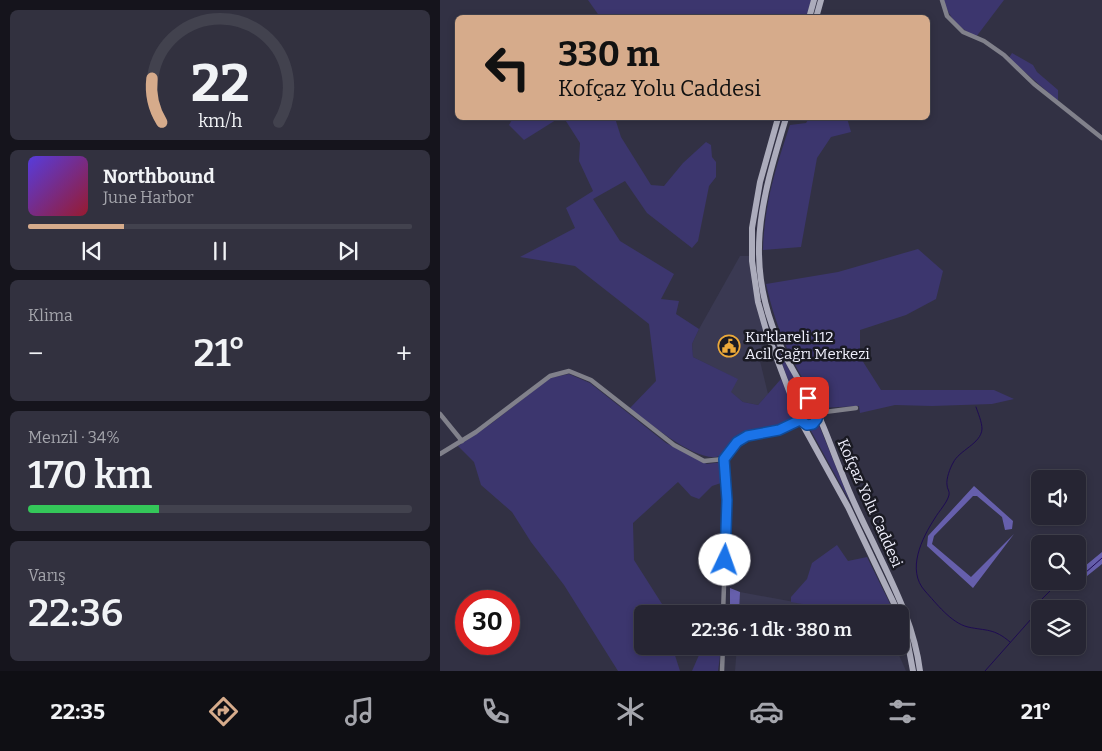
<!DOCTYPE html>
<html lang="tr">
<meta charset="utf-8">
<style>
:root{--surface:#262533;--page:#32313f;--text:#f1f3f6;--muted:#a4a5ac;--line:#42424e;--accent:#d6ab8b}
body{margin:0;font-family:Bitter,serif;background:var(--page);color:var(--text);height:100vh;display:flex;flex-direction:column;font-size:19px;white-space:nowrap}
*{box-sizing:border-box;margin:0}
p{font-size:16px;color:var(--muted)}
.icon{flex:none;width:28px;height:28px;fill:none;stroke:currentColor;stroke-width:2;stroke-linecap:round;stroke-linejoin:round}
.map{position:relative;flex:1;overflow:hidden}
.side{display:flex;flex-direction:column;gap:10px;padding:10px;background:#15141c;width:440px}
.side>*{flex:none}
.top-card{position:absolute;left:15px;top:15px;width:475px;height:105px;border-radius:8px;box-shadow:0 2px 8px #0003,0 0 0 1px var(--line);background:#d6ab8b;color:#111;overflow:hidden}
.fabs{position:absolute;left:591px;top:470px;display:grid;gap:10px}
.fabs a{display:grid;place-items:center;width:55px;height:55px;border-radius:8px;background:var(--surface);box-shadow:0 2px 8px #0003,0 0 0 1px var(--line);font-size:25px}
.speed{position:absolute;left:15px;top:590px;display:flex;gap:10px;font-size:25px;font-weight:700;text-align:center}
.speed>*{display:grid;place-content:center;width:65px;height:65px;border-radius:50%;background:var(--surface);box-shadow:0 2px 8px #0003,0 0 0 1px var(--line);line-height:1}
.speed .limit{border:8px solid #d22;background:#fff;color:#111}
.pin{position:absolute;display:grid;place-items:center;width:42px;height:42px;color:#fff;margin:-21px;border-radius:10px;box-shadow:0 2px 8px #0006}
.me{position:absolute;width:55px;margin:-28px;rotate:3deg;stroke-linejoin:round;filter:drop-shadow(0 0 4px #0008)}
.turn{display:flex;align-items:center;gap:18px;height:105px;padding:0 20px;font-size:22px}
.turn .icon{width:65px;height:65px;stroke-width:2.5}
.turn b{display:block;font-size:35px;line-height:42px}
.big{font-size:38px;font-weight:600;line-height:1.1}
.side .card{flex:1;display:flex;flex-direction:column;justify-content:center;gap:8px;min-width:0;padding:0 18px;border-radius:8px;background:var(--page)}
.side .dial{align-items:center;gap:0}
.dial svg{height:130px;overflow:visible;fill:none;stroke:var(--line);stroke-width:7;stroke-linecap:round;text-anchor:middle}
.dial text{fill:var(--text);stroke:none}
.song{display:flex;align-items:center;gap:15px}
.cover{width:60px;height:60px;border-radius:8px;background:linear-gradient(135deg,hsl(250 70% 55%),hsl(350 70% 35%))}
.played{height:5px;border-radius:2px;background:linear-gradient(90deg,var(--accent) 25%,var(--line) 25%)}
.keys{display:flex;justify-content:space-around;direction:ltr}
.heat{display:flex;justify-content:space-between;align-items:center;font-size:28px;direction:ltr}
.charge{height:8px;border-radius:4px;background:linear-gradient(90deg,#34c759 34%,var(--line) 0)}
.trip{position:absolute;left:194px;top:605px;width:275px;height:50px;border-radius:8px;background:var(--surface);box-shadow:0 2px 8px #0003,0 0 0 1px var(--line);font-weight:600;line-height:50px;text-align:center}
.tabs{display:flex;height:80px;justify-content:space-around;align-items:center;background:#0f0f14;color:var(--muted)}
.tabs .icon{width:35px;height:35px}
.tabs .selected{color:var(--accent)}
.tabs b{font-size:22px;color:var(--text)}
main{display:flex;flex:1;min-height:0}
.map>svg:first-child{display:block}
.built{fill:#3a3952}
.green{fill:#3c366e}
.forest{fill:#665fac}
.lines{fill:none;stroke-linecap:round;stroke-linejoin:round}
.stream{stroke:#1e0b53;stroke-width:1}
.minor{stroke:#81818b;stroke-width:4.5}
.secondary{stroke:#acacbc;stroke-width:6}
.route-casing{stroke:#114b97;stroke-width:12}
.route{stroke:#1a73e8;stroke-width:9}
.labels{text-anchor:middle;stroke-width:5;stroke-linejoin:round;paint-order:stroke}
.poi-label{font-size:15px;fill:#f0f0fd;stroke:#1a1a23;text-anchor:start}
.street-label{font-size:15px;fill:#f0f0fd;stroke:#1a1a23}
</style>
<main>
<section class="side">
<div class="card dial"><svg viewBox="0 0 100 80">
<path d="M14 69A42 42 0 1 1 86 69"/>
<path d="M14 69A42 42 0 0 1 8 42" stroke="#d6ab8b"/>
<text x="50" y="56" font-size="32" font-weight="700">22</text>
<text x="50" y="72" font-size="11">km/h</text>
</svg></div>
<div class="card">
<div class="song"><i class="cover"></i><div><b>Northbound</b><p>June Harbor</p></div></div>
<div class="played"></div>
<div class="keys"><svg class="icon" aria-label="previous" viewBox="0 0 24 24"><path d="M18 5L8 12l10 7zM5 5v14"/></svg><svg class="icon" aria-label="pause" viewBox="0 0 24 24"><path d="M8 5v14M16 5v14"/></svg><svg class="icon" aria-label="next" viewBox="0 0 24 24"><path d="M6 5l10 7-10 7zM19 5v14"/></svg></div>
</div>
<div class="card"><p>Klima</p>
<div class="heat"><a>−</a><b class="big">21°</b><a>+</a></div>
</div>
<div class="card"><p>Menzil · 34%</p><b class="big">170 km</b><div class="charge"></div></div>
<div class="card"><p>Varış</p><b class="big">22:36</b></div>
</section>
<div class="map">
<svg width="662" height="671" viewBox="0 0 662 671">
<rect width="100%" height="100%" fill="#323144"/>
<!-- built -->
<g class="built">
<path d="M300,256H309L312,284L324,334L319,357L328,394L318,405L303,402L290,392L297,379L253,357L252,344L259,329Z"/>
<path d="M300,592L419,614H299Z"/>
<path d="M297,646H455L466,671H295Z"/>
</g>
<!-- green -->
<g class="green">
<path d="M148,0H371L366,18L160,17Z"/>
<path d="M503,0H564L536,37C518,27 510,19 503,0Z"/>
<path d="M572,53L593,65L597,72L618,90V101L569,58Z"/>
<path d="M73,118H119L84,140L69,125Z"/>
<path d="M124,118H175L181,137L211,185L224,186L243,163L266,142L271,145L272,157L276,162V177L269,186L258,241L252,248L207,213L185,181L153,199L180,241L234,274L221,299L239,301L236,314L259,329L252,344L253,357L298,379L291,392L303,402L318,405L341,379L356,416C351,420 346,425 340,427C330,432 317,430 306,434C295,438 288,455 276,457C254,460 207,422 190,408L216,381L209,324L135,266L80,257L135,228L126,208L153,191L139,161L140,143Z"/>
<path d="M369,118H407L411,132L391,137L377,158L361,247L323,250C325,201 335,170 350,125L366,123Z"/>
<path d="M478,249L503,271L496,299L466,315L420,330V357L441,390H554L574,399L552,404L492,406L455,405L420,413L419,406L381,408C354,367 337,333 326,284L398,272Z"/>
<path d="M335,345L368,402L358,406Z"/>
<path d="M129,374L150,383L226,443L267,464L282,462L284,482L272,486L259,499L251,496L238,482L193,523L194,560L222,604L232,611V614H202V646H232L240,671H178L124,585L91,542L72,512L41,485L34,462L18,446L52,423L110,378Z"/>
<path d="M379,425L410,502L370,429Z"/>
<path d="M397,545L408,561L427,557L455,614H419L351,602V597L367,579L372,563Z"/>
<path d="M281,648L278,671H252L259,655Z"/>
</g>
<!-- forest -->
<g class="forest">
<path d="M534,486L573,521L572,529L565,530L562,517L537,496H533L494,536L492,544L531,577L574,534L533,588L487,546L488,536Z"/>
<path d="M662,552V564L647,576L638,575V566H645Z"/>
<path d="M290,588L300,592L299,614H290Z"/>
</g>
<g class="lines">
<!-- stream -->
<g class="stream">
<path d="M536,407C538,413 542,422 542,429C541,444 519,450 513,463C510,468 506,479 507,485C507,489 510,491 509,495C507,503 499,511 495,518C482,538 466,570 485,591C496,603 511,623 528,627C546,631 554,628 570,642"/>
<path d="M638,573H645L662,558"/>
<path d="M545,671L592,618L596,605L620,581"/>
</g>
<!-- minor -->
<g class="minor">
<path d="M502,0L507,16L523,32L544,41L564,55L594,84L662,138"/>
<path d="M377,413L416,408"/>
<path d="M0,414L22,441"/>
<path d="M0,454L36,432L110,376L129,371L151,380L234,445L264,461L284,459L297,442L307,436L339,430L360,420"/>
<path d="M283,614L287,500L284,459"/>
<path d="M282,671L283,646"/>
</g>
<!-- secondary -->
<g class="secondary">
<path d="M369,18L374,0"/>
<path d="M376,18L381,0"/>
<path d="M338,118L320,182L312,228V261L318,302L326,330L360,420L408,507L459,614"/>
<path d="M346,118C321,201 302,265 342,349C352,371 366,391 377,412C386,431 393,452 401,471C410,495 421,518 432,540C452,583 474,623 480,671"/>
<path d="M360,417V411L365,407L374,408"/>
<path d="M361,421L370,425L375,422L378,416"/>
<path d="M460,616L467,639L473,671"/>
</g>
</g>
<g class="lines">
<!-- route casing -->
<g class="route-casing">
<path id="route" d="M285,560L287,500L284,459L297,442L307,436L339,430L360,420L367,425L373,424L377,419L378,413L368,398"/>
</g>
<!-- route -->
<use href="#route" class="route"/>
</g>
<!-- icons -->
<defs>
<g id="civic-ring" transform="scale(1.125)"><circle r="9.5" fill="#1a1a23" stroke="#eca93a" stroke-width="1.5"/><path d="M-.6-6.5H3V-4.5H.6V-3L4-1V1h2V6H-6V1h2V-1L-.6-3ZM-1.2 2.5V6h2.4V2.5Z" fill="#eca93a"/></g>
</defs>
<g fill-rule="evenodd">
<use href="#civic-ring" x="289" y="346"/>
</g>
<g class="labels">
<!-- poi labels -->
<g class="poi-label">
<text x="305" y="342">Kırklareli 112<tspan x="305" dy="17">Acil Çağrı Merkezi</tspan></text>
</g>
<!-- street labels -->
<g class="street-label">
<text transform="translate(430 503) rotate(66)" y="5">Kofçaz Yolu Caddesi</text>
</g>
</g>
</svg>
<div class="fabs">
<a><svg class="icon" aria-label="sound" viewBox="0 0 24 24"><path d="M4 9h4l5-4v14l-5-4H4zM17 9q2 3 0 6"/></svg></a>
<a><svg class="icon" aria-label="search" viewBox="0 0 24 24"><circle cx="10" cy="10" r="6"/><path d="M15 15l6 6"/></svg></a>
<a><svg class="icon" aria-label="layers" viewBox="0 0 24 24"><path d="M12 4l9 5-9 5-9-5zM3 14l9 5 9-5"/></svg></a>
</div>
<div class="speed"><div class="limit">30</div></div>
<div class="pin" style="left:368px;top:398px;background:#d93025"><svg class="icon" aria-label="arrive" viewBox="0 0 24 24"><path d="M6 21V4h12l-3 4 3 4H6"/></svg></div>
<svg class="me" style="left:285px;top:560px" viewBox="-20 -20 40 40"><circle r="19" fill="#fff"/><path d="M0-13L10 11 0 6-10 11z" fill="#1a73e8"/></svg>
<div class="trip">22:36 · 1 dk · 380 m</div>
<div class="top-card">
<div class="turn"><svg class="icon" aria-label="left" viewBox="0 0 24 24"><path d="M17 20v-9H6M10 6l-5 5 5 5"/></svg><div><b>330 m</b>Kofçaz Yolu Caddesi</div></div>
</div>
</div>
</main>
<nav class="tabs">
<b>22:35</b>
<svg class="icon selected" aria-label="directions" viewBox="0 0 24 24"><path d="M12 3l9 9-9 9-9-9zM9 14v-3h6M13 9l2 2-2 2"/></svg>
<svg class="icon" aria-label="music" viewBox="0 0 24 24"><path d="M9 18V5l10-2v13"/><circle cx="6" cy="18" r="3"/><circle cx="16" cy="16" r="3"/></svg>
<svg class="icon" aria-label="phone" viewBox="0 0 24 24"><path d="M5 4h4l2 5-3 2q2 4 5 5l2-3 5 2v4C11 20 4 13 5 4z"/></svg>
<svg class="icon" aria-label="climate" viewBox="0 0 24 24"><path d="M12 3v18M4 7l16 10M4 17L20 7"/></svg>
<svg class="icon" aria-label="car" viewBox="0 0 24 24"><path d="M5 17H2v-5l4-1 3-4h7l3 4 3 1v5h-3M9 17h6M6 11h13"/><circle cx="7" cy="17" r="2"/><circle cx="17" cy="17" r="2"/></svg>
<svg class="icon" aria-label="filters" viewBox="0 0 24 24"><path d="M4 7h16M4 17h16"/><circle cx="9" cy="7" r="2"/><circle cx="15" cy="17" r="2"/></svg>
<b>21°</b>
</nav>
